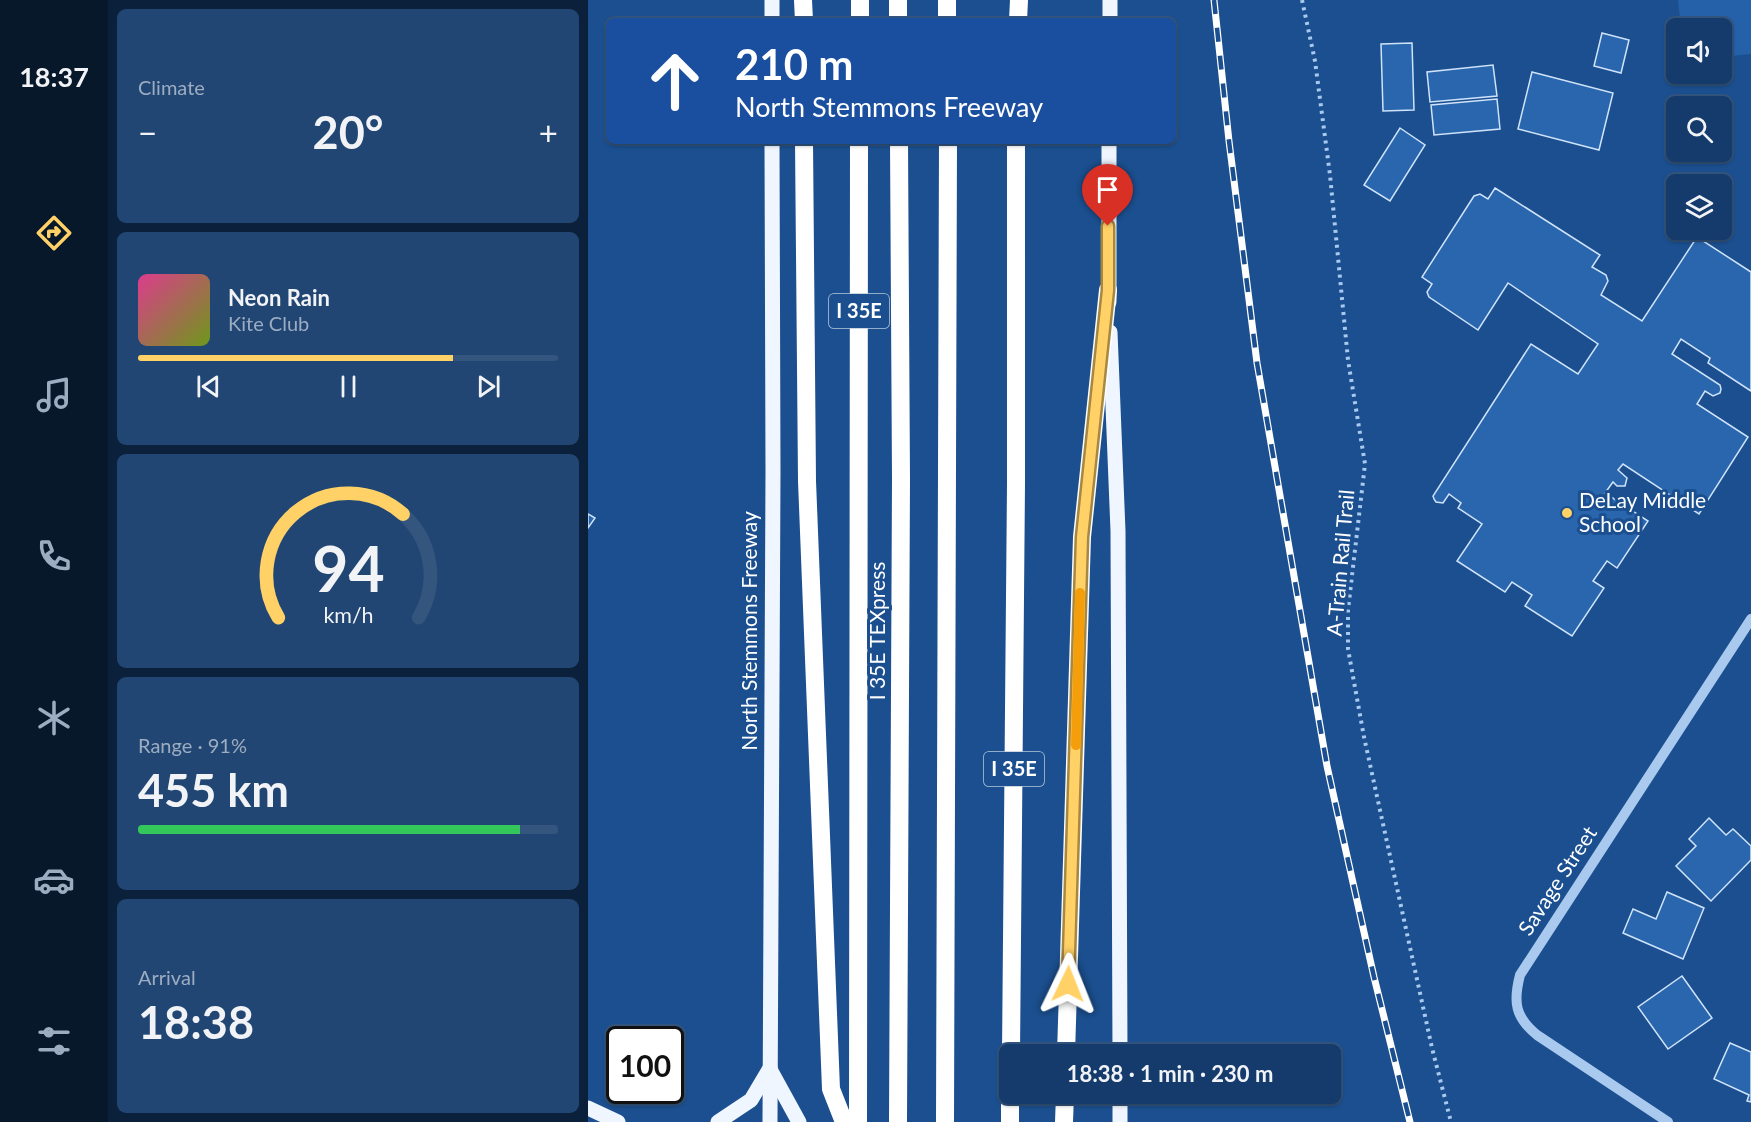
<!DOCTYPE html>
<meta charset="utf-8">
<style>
:root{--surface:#143b6b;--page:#214673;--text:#f1f3f6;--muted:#9dadc1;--line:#33557e;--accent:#ffd166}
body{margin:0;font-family:Lato,sans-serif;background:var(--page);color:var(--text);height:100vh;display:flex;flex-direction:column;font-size:22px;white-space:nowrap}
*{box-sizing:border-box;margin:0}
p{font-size:20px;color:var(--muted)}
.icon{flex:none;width:33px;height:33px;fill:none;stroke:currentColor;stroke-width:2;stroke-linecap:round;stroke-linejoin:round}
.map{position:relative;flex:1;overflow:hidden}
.details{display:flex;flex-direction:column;gap:9px;padding:9px;background:#0b203b;width:480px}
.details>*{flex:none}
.banner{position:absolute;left:18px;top:18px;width:570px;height:126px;border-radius:9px;box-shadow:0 2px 4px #0004,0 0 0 2px var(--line);background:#1a4fa0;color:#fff;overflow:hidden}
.fabs{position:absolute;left:1078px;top:18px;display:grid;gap:12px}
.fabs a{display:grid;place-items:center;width:66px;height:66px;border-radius:9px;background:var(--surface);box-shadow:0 2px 4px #0004,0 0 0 2px var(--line);font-size:30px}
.speed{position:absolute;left:18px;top:1026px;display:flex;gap:12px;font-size:30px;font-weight:700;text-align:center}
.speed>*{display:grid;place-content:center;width:78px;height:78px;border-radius:50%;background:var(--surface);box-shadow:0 2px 4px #0004,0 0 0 2px var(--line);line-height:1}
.speed .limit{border:3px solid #111;border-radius:9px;background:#fff;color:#111}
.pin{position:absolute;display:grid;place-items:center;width:51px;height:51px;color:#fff;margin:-62px -26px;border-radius:50% 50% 50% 0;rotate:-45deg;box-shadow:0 0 6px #0007}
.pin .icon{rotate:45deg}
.me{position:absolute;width:66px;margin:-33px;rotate:2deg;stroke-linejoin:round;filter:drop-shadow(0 0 4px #0008)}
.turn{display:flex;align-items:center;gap:21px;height:126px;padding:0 30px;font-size:27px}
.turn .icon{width:78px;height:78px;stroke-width:2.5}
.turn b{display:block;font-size:42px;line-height:51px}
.big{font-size:45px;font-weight:700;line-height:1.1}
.details .widget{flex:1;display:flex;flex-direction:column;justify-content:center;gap:9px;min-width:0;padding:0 21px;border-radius:9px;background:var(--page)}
.details .dial{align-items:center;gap:0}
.dial svg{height:156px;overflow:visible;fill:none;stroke:var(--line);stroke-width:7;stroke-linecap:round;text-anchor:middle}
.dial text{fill:var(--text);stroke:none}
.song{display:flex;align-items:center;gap:18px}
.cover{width:72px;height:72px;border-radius:9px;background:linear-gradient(135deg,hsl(330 70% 55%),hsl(80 70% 35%))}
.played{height:6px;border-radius:3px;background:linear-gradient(90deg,var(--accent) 75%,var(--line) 75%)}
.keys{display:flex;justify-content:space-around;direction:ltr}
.heat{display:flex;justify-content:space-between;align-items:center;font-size:33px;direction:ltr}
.charge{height:9px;border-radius:4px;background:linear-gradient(90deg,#34c759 91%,var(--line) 0)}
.trip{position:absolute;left:411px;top:1044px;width:342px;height:60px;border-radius:9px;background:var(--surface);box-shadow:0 2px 4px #0004,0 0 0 2px var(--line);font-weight:700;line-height:60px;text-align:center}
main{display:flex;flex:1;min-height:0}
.menu{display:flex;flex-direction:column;width:108px;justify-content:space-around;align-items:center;background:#08182b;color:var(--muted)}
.menu .icon{width:42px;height:42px}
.menu .on{color:var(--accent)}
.menu b{font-size:27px;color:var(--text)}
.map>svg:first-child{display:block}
.green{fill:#2461a8}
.building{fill:#2a66ad;stroke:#cfe3fa;stroke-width:1.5}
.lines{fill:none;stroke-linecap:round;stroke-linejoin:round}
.path{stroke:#a9c9ee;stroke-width:4;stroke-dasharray:3 4.5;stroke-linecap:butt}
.minor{stroke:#a9c9ee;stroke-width:10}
.major{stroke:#f0f6ff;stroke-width:15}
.highway{stroke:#fff;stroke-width:18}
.rail-casing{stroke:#fff;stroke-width:7}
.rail{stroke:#1b4f8f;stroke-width:4.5;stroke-dasharray:14;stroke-linecap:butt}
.route-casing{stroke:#a68842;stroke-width:15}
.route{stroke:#ffd166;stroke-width:10}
.slow{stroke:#f59e0b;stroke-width:10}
.poi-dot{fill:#ffd166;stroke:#1b4f8f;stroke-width:2}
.labels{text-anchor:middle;stroke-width:6;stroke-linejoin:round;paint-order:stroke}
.shield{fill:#1b4f8f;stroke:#bbcadd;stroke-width:1.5}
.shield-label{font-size:20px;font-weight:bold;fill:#fff}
.poi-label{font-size:21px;fill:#fff;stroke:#1b4f8f;text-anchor:start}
.street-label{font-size:21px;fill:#fff;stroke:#1b4f8f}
</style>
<main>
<nav class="menu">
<b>18:37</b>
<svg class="icon on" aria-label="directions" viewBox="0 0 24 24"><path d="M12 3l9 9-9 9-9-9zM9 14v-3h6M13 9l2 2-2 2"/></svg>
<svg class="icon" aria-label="music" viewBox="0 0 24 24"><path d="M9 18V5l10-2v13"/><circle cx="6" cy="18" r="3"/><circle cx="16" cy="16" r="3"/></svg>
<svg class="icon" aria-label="phone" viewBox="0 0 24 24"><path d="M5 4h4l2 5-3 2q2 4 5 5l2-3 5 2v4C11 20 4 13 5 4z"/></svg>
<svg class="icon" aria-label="climate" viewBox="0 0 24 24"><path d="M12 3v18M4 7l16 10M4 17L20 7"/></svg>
<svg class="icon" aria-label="car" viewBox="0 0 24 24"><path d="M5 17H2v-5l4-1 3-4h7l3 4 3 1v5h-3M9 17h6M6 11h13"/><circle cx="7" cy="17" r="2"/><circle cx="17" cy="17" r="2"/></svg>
<svg class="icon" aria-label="filters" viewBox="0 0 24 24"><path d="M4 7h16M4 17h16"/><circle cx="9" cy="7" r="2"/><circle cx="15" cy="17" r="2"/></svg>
</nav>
<section class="details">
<div class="widget"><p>Climate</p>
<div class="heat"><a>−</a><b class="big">20°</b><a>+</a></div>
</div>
<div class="widget">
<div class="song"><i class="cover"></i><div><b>Neon Rain</b><p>Kite Club</p></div></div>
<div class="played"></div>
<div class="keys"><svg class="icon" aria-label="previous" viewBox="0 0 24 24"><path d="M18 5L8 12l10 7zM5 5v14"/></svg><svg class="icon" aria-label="pause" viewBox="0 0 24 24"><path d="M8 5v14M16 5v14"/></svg><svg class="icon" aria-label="next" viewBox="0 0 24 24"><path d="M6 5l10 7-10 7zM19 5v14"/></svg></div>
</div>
<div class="widget dial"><svg viewBox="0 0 100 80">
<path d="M14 69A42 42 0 1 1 86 69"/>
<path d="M14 69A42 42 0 0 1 78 16" stroke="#ffd166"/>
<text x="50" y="56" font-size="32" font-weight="700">94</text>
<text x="50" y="72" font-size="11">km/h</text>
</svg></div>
<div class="widget"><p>Range · 91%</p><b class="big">455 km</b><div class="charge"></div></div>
<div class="widget"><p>Arrival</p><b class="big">18:38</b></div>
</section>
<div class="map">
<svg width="1163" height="1122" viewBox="0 0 1163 1122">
<rect width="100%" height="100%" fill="#1b4f8f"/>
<!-- green -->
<path class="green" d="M1090,0H1163V54L1134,57V28H1093Z"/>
<!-- building -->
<g class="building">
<path d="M1014,33L1041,40L1033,73L1006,66Z"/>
<path d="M824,43L826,110L795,111L793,44Z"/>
<path d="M905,65L909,96L842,102L839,72Z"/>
<path d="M944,72L1025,93L1011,150L930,129Z"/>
<path d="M909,99L912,129L846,135L843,105Z"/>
<path d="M812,128L837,145L802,201L776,185Z"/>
<path d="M907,188L1012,255L1004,267L1018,275L1020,281L1013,295L1054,321L1109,237L1163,272V391L1120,363L1122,358L1093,339L1084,354L1132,385L1133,389L1132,393L1125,396L1117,391L1109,404L1160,437L1111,514L1035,464L1030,470L1039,478L1037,486H1029L1025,482L1017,493L1060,521L1029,568L1019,561L1005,581L1016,588L984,636L937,606L944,595L924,582L917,592L869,561L894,524L870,508L873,503L861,494L855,503L848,502L846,499L845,496L943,344L990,374L1010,344L920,283L890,330L841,297L839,292L844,284L834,277L886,196L892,194L900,199Z"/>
<path d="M0,514L7,518L0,528Z"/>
<path d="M1121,818L1138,835L1145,829L1163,846V860L1123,901L1088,866L1108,846L1101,839Z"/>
<path d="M1079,892L1116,908L1095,959L1035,933L1045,909L1068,919Z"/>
<path d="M1094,976L1124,1018L1080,1049L1050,1007Z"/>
<path d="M1142,1043L1163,1052V1102L1159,1101L1161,1095L1126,1079Z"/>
</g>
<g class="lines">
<!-- path -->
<path class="path" d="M714,0L727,61L742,175L760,360L777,464L760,610V649L776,737L844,1048L863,1122"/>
<!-- minor -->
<path class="minor" d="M1080,1122L949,1035C927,1017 925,1002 932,975L1163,619"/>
<!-- major -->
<g class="major">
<path d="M184,21V0"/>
<path d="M522,21V0"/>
<path d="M521,302V141"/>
<path d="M522,332L530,531L532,1054"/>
<path d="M183,1071L211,1122"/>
<path d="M532,1094V1122"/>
<path d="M0,1108L30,1122"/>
<path d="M130,1122L163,1100L182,1068"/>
<path d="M182,1122L185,472L184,141"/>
</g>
<!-- highway -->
<g class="highway">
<path d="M215,0L216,21"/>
<path d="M359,0V21"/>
<path d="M272,21V0"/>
<path d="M310,21V0"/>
<path d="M430,21L431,0"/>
<path d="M216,141L219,481L243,1089L256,1122"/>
<path d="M423,1054L428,483V141"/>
<path d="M478,1054L494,537L520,290"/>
<path d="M270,1122L271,141"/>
<path d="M310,1122L313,479L311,141"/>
<path d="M357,1122L360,141"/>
<path d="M422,1122V1094"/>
<path d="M476,1122L477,1094"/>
</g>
<!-- rail casing -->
<g class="rail-casing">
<path id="rail" d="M626,0L641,141L669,363L739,766L786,977L822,1122"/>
</g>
<!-- rail -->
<use href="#rail" class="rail"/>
</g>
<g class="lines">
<!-- route casing -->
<g class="route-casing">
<path id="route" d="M480,984L494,537L520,290V226"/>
</g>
<!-- route -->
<use href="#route" class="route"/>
<!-- slow -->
<path class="slow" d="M488,745L492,593"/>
</g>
<!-- markers -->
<circle class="poi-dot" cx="979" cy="513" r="6"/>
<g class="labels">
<!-- shield labels -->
<g class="shield">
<rect x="241" y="294" width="60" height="34" rx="4.5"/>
<rect x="396" y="752" width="60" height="34" rx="4.5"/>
</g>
<g class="shield-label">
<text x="271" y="318">I 35E</text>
<text x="426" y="776">I 35E</text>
</g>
<!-- poi labels -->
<g class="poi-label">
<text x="991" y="508">DeLay Middle<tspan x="991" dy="24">School</tspan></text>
</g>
<!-- street labels -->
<g class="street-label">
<text transform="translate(753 563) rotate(-85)" y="7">A-Train Rail Trail</text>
<text transform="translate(162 631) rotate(-90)" y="7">North Stemmons Freeway</text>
<text transform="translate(290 631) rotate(-90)" y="7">I 35E TEXpress</text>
<text transform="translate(970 881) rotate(-57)" y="7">Savage Street</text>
</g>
</g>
</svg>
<div class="fabs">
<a><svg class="icon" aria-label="sound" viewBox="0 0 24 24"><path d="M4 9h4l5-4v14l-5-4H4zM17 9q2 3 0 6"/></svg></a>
<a><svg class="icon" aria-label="search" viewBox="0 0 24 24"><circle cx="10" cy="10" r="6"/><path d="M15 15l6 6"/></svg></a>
<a><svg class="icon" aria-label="layers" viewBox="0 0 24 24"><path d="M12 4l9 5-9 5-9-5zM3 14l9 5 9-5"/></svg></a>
</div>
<div class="speed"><div class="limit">100</div></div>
<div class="pin" style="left:520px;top:226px;background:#d93025"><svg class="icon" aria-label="arrive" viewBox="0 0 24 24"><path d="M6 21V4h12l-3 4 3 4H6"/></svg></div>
<svg class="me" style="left:480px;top:984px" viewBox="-20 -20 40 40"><path d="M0-17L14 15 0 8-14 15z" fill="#ffd166" stroke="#fff" stroke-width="4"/></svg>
<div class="trip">18:38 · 1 min · 230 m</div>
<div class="banner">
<div class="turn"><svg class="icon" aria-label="ahead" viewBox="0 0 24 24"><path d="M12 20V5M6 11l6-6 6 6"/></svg><div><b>210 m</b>North Stemmons Freeway</div></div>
</div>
</div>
</main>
